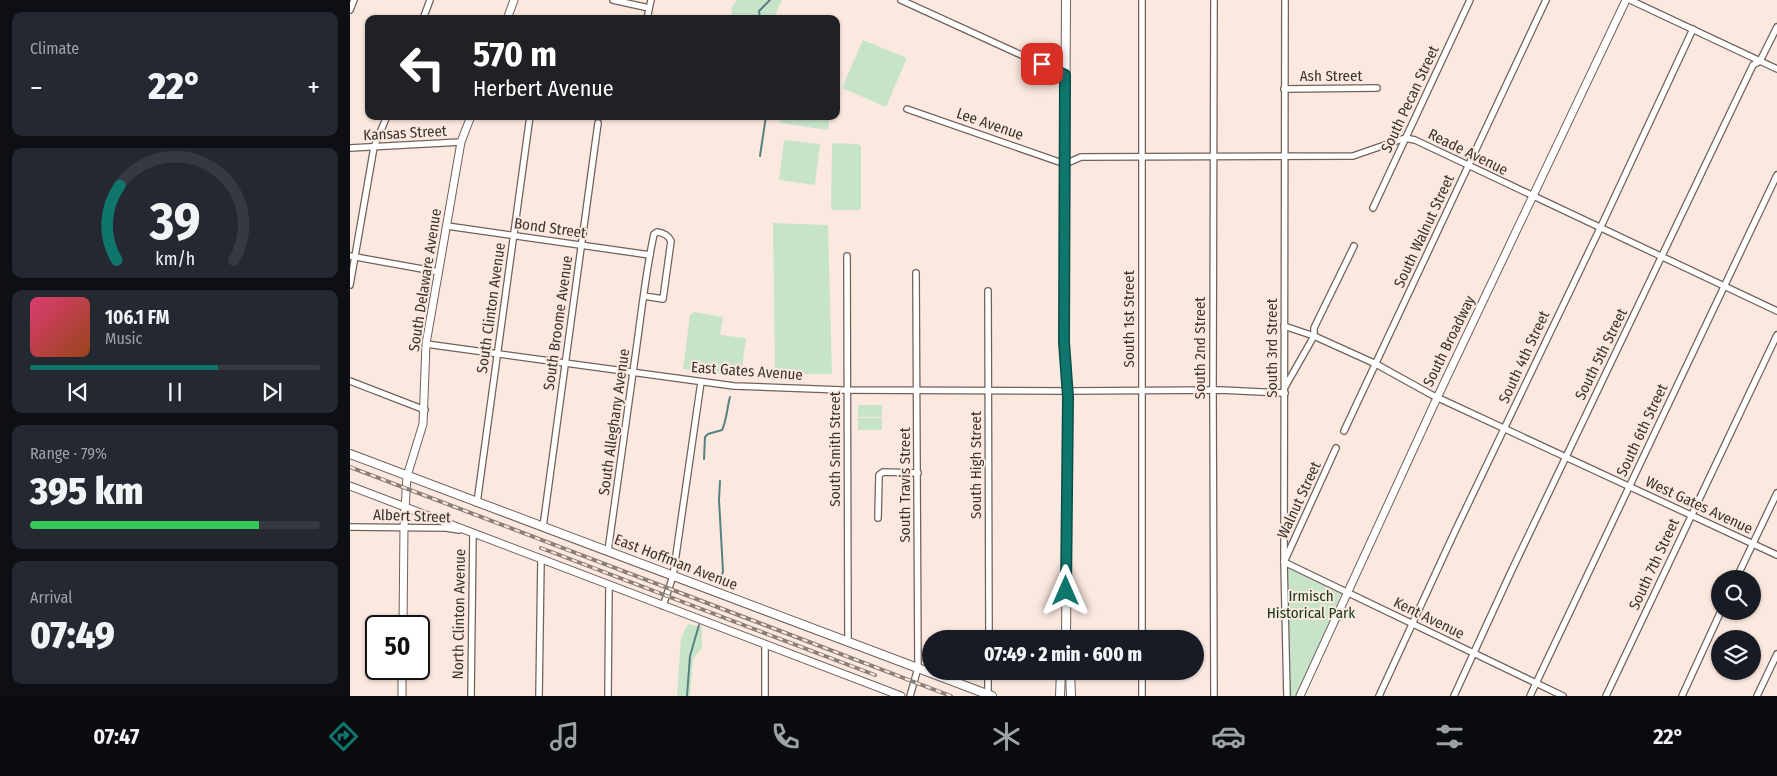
<!DOCTYPE html>
<meta charset="utf-8">
<style>
:root{--surface:#171b24;--page:#242831;--text:#f1f3f6;--muted:#9ea1a6;--line:#363941;--accent:#0f766e}
body{margin:0;font-family:"Fira Sans Condensed",sans-serif;background:var(--page);color:var(--text);height:100vh;display:flex;flex-direction:column;font-size:19px;white-space:nowrap}
*{box-sizing:border-box;margin:0}
p{font-size:16px;color:var(--muted)}
.icon{flex:none;width:28px;height:28px;fill:none;stroke:currentColor;stroke-width:2;stroke-linecap:round;stroke-linejoin:round}
.map{position:relative;flex:1;overflow:hidden}
.details{display:flex;flex-direction:column;gap:12px;padding:12px;background:#0d0f14;width:350px}
.details>*{flex:none}
.top-card{position:absolute;left:15px;top:15px;width:475px;height:105px;border-radius:10px;box-shadow:0 1px 4px #0004;background:#202124;color:#fff;overflow:hidden}
.controls{position:absolute;left:1361px;top:570px;display:grid;gap:10px}
.controls a{display:grid;place-items:center;width:50px;height:50px;border-radius:50%;background:var(--surface);box-shadow:0 1px 4px #0004;font-size:25px}
.speed{position:absolute;left:15px;top:615px;display:flex;gap:10px;font-size:25px;font-weight:700;text-align:center}
.speed>*{display:grid;place-content:center;width:65px;height:65px;border-radius:50%;background:var(--surface);box-shadow:0 1px 4px #0004;line-height:1}
.speed .limit{border:2px solid #111;border-radius:8px;background:#fff;color:#111}
.pin{position:absolute;display:grid;place-items:center;width:42px;height:42px;color:#fff;margin:-21px;border-radius:10px;box-shadow:0 2px 8px #0006}
.me{position:absolute;width:55px;margin:-28px;rotate:0deg;stroke-linejoin:round;filter:drop-shadow(0 0 4px #0008)}
.turn{display:flex;align-items:center;gap:18px;height:105px;padding:0 25px;font-size:22px}
.turn .icon{width:65px;height:65px;stroke-width:2.5}
.turn b{display:block;font-size:35px;line-height:42px}
.big{font-size:38px;font-weight:800;line-height:1.1}
.details .widget{flex:1;display:flex;flex-direction:column;justify-content:center;gap:8px;min-width:0;padding:0 18px;border-radius:10px;background:var(--page)}
.details .dial{align-items:center;gap:0}
.dial svg{height:130px;overflow:visible;fill:none;stroke:var(--line);stroke-width:7;stroke-linecap:round;text-anchor:middle}
.dial text{fill:var(--text);stroke:none}
.song{display:flex;align-items:center;gap:15px}
.cover{width:60px;height:60px;border-radius:8px;background:linear-gradient(135deg,hsl(340 70% 55%),hsl(20 70% 35%))}
.played{height:5px;border-radius:2px;background:linear-gradient(90deg,var(--accent) 65%,var(--line) 65%)}
.keys{display:flex;justify-content:space-around;direction:ltr}
.heat{display:flex;justify-content:space-between;align-items:center;font-size:28px;direction:ltr}
.charge{height:8px;border-radius:4px;background:linear-gradient(90deg,#34c759 79%,var(--line) 0)}
.trip{position:absolute;left:572px;top:630px;width:282px;height:50px;border-radius:25px;background:var(--surface);box-shadow:0 1px 4px #0004;font-weight:800;line-height:50px;text-align:center}
.tab-bar{display:flex;height:80px;justify-content:space-around;align-items:center;background:#090b0e;color:var(--muted)}
.tab-bar .icon{width:35px;height:35px}
.tab-bar .current{color:var(--accent)}
.tab-bar b{font-size:22px;color:var(--text)}
main{display:flex;flex:1;min-height:0}
.map>svg:first-child{display:block}
.green{fill:#c7e4c9}
.lines{fill:none;stroke-linecap:round;stroke-linejoin:round}
.stream{stroke:#578180;stroke-width:2}
.minor-casing{stroke:#716159;stroke-width:8}
.tertiary-casing{stroke:#716159;stroke-width:9}
.secondary-casing{stroke:#716159;stroke-width:10}
.minor{stroke:#fff;stroke-width:5.5}
.tertiary{stroke:#fff;stroke-width:7}
.secondary{stroke:#fff;stroke-width:8}
.rail-casing{stroke:#8a7f79;stroke-width:4}
.rail{stroke:#fbe9df;stroke-width:2;stroke-dasharray:5.5;stroke-linecap:butt}
.route-casing{stroke:#0a4d48;stroke-width:12}
.route{stroke:#0f766e;stroke-width:9}
.labels{text-anchor:middle;stroke-width:4;stroke-linejoin:round;paint-order:stroke}
.street-label{font-size:15px;fill:#3a3330;stroke:#fbe9df}
.park-label{font-size:15px;fill:#0d3716;stroke:#fbe9df}
</style>
<main>
<section class="details">
<div class="widget"><p>Climate</p>
<div class="heat"><a>−</a><b class="big">22°</b><a>+</a></div>
</div>
<div class="widget dial"><svg viewBox="0 0 100 80">
<path d="M14 69A42 42 0 1 1 86 69"/>
<path d="M14 69A42 42 0 0 1 16 23" stroke="#0f766e"/>
<text x="50" y="56" font-size="32" font-weight="700">39</text>
<text x="50" y="72" font-size="11">km/h</text>
</svg></div>
<div class="widget">
<div class="song"><i class="cover"></i><div><b>106.1 FM</b><p>Music</p></div></div>
<div class="played"></div>
<div class="keys"><svg class="icon" aria-label="previous" viewBox="0 0 24 24"><path d="M18 5L8 12l10 7zM5 5v14"/></svg><svg class="icon" aria-label="pause" viewBox="0 0 24 24"><path d="M8 5v14M16 5v14"/></svg><svg class="icon" aria-label="next" viewBox="0 0 24 24"><path d="M6 5l10 7-10 7zM19 5v14"/></svg></div>
</div>
<div class="widget"><p>Range · 79%</p><b class="big">395 km</b><div class="charge"></div></div>
<div class="widget"><p>Arrival</p><b class="big">07:49</b></div>
</section>
<div class="map">
<svg width="1427" height="696" viewBox="0 0 1427 696">
<rect width="100%" height="100%" fill="#fbe9df"/>
<!-- green -->
<g class="green">
<path d="M387,0H432L423,19H382L381,8Z"/>
<path d="M513,40L557,58L536,107L492,88Z"/>
<path d="M431,116H480L478,130L430,123Z"/>
<path d="M434,140L470,144L465,185L429,180Z"/>
<path d="M484,143L508,144L511,146V208L509,210H484L481,208L482,146Z"/>
<path d="M423,223L478,225L482,374H453L425,371Z"/>
<path d="M344,312L373,317L370,335L396,338L391,376L333,369L340,315Z"/>
<rect x="508" y="405" width="24" height="12"/>
<rect x="508" y="418" width="24" height="12"/>
<path d="M938,568L991,594L947,696H940Z"/>
<path d="M338,624L352,627V648L343,659L340,696H327L331,638Z"/>
</g>
<g class="lines">
<!-- stream -->
<g class="stream">
<path d="M410,19L409,11L420,0"/>
<path d="M410,156L416,116"/>
<path d="M354,459L355,437L358,434L372,430C377,420 377,407 380,397"/>
<path d="M370,481L369,500L373,571L371,579"/>
<path d="M337,696L340,656L349,625"/>
</g>
<!-- minor casing -->
<g class="minor-casing">
<g id="minor">
<path d="M263,0L299,8"/>
<path d="M551,0L715,75"/>
<path d="M792,0V639"/>
<path d="M864,0L863,390L864,696"/>
<path d="M935,0L934,562L937,696"/>
<path d="M1280,0L1427,69"/>
<path d="M0,10L4,0"/>
<path d="M73,19L80,0"/>
<path d="M297,19L301,0"/>
<path d="M934,89L1027,88"/>
<path d="M557,109L715,164L731,157L1003,156L1055,138L1065,140L1427,311"/>
<path d="M0,148L111,142"/>
<path d="M1023,208L1120,0"/>
<path d="M97,226L300,255"/>
<path d="M0,256L89,272"/>
<path d="M497,256L498,642"/>
<path d="M0,285L24,147L37,116"/>
<path d="M638,291L639,639"/>
<path d="M934,326L964,336L1026,364L1082,395L1427,555"/>
<path d="M76,344L384,386L492,390L718,391L871,390L935,393"/>
<path d="M0,381L75,410"/>
<path d="M935,387L964,336V328L1004,246"/>
<path d="M994,431L1196,0"/>
<path d="M986,448L934,562L1213,696"/>
<path d="M127,503L180,116"/>
<path d="M528,518L529,475L533,472L568,473"/>
<path d="M0,527L96,528L109,530"/>
<path d="M193,527L248,123"/>
<path d="M258,551C267,487 276,422 285,358C291,317 295,275 304,234L307,232C314,233 318,235 321,241L313,299L294,296"/>
<path d="M1386,579L1427,493"/>
<path d="M313,606L323,576L351,382"/>
<path d="M638,695V671"/>
<path d="M121,696L123,533L121,532"/>
<path d="M189,696L191,559"/>
<path d="M258,696L259,585"/>
<path d="M415,696V644"/>
<path d="M560,696L568,668L566,273"/>
<path d="M792,696V671"/>
<path d="M1029,696L1107,527L1254,220L1343,29"/>
<path d="M1104,696L1160,574L1403,65L1410,61L1427,27"/>
<path d="M1180,696L1427,175"/>
<path d="M1256,696L1427,335"/>
<path d="M1332,696L1371,611"/>
<path d="M1407,696L1427,654"/>
</g>
</g>
<!-- tertiary casing -->
<g class="tertiary-casing">
<g id="tertiary">
<path d="M157,19L164,0"/>
<path d="M0,486L551,696"/>
<path d="M53,626L54,527L57,476L73,424L76,344L111,142L121,116"/>
<path d="M52,696V669"/>
<path d="M950,696L1086,400L1276,0"/>
</g>
</g>
<!-- secondary casing -->
<g class="secondary-casing">
<g id="secondary">
<path d="M716,0L714,342L718,397L716,639"/>
<path d="M0,454L642,696"/>
<path d="M720,671L721,696"/>
<path d="M710,696L711,671"/>
</g>
</g>
<!-- minor -->
<use href="#minor" class="minor"/>
<!-- tertiary -->
<use href="#tertiary" class="tertiary"/>
<!-- secondary -->
<use href="#secondary" class="secondary"/>
<!-- rail casing -->
<g class="rail-casing">
<g id="rail">
<path d="M0,467L601,696"/>
<path d="M191,548L525,675"/>
</g>
</g>
<!-- rail -->
<use href="#rail" class="rail"/>
</g>
<g class="lines">
<!-- route casing -->
<g class="route-casing">
<path id="route" d="M692,64L715,75L714,342L718,397L716,591"/>
</g>
<!-- route -->
<use href="#route" class="route"/>
</g>
<g class="labels">
<!-- street labels -->
<g class="street-label">
<text x="981" y="81">Ash Street</text>
<text transform="translate(1060 99) rotate(-65)" y="5">South Pecan Street</text>
<text transform="translate(640 124) rotate(19)" y="5">Lee Avenue</text>
<text transform="translate(55 133) rotate(-3)" y="5">Kansas Street</text>
<text transform="translate(1118 152) rotate(26)" y="5">Reade Avenue</text>
<text transform="translate(200 228) rotate(8)" y="5">Bond Street</text>
<text transform="translate(1074 231) rotate(-65)" y="5">South Walnut Street</text>
<text transform="translate(75 280) rotate(-81)" y="5">South Delaware Avenue</text>
<text transform="translate(141 308) rotate(-82)" y="5">South Clinton Avenue</text>
<text transform="translate(779 319) rotate(-90)" y="5">South 1st Street</text>
<text transform="translate(208 323) rotate(-82)" y="5">South Broome Avenue</text>
<text transform="translate(1099 341) rotate(-64)" y="5">South Broadway</text>
<text transform="translate(850 348) rotate(-90)" y="5">South 2nd Street</text>
<text transform="translate(922 348) rotate(-90)" y="5">South 3rd Street</text>
<text transform="translate(1251 354) rotate(-64)" y="5">South 5th Street</text>
<text transform="translate(1174 357) rotate(-65)" y="5">South 4th Street</text>
<text transform="translate(397 371) rotate(4)" y="5">East Gates Avenue</text>
<text transform="translate(264 422) rotate(-82)" y="5">South Alleghany Avenue</text>
<text transform="translate(1292 430) rotate(-65)" y="5">South 6th Street</text>
<text transform="translate(485 449) rotate(-90)" y="5">South Smith Street</text>
<text transform="translate(626 465) rotate(-90)" y="5">South High Street</text>
<text transform="translate(555 485) rotate(-90)" y="5">South Travis Street</text>
<text transform="translate(949 500) rotate(-65)" y="5">Walnut Street</text>
<text transform="translate(1349 505) rotate(25)" y="5">West Gates Avenue</text>
<text transform="translate(62 516) rotate(2)" y="5">Albert Street</text>
<text transform="translate(326 562) rotate(21)" y="5">East Hoffman Avenue</text>
<text transform="translate(1304 564) rotate(-65)" y="5">South 7th Street</text>
<text transform="translate(109 614) rotate(-89)" y="5">North Clinton Avenue</text>
<text transform="translate(1079 618) rotate(26)" y="5">Kent Avenue</text>
</g>
<!-- park labels -->
<g class="park-label">
<text x="961" y="601">Irmisch<tspan x="961" dy="17">Historical Park</tspan></text>
</g>
</g>
</svg>
<div class="controls">
<a><svg class="icon" aria-label="search" viewBox="0 0 24 24"><circle cx="10" cy="10" r="6"/><path d="M15 15l6 6"/></svg></a>
<a><svg class="icon" aria-label="layers" viewBox="0 0 24 24"><path d="M12 4l9 5-9 5-9-5zM3 14l9 5 9-5"/></svg></a>
</div>
<div class="speed"><div class="limit">50</div></div>
<div class="pin" style="left:692px;top:64px;background:#d93025"><svg class="icon" aria-label="arrive" viewBox="0 0 24 24"><path d="M6 21V4h12l-3 4 3 4H6"/></svg></div>
<svg class="me" style="left:716px;top:591px" viewBox="-20 -20 40 40"><path d="M0-17L14 15 0 8-14 15z" fill="#0f766e" stroke="#fff" stroke-width="4"/></svg>
<div class="trip">07:49 · 2 min · 600 m</div>
<div class="top-card">
<div class="turn"><svg class="icon" aria-label="left" viewBox="0 0 24 24"><path d="M17 20v-9H6M10 6l-5 5 5 5"/></svg><div><b>570 m</b>Herbert Avenue</div></div>
</div>
</div>
</main>
<nav class="tab-bar">
<b>07:47</b>
<svg class="icon current" aria-label="directions" viewBox="0 0 24 24"><path d="M12 3l9 9-9 9-9-9zM9 14v-3h6M13 9l2 2-2 2"/></svg>
<svg class="icon" aria-label="music" viewBox="0 0 24 24"><path d="M9 18V5l10-2v13"/><circle cx="6" cy="18" r="3"/><circle cx="16" cy="16" r="3"/></svg>
<svg class="icon" aria-label="phone" viewBox="0 0 24 24"><path d="M5 4h4l2 5-3 2q2 4 5 5l2-3 5 2v4C11 20 4 13 5 4z"/></svg>
<svg class="icon" aria-label="climate" viewBox="0 0 24 24"><path d="M12 3v18M4 7l16 10M4 17L20 7"/></svg>
<svg class="icon" aria-label="car" viewBox="0 0 24 24"><path d="M5 17H2v-5l4-1 3-4h7l3 4 3 1v5h-3M9 17h6M6 11h13"/><circle cx="7" cy="17" r="2"/><circle cx="17" cy="17" r="2"/></svg>
<svg class="icon" aria-label="filters" viewBox="0 0 24 24"><path d="M4 7h16M4 17h16"/><circle cx="9" cy="7" r="2"/><circle cx="15" cy="17" r="2"/></svg>
<b>22°</b>
</nav>
